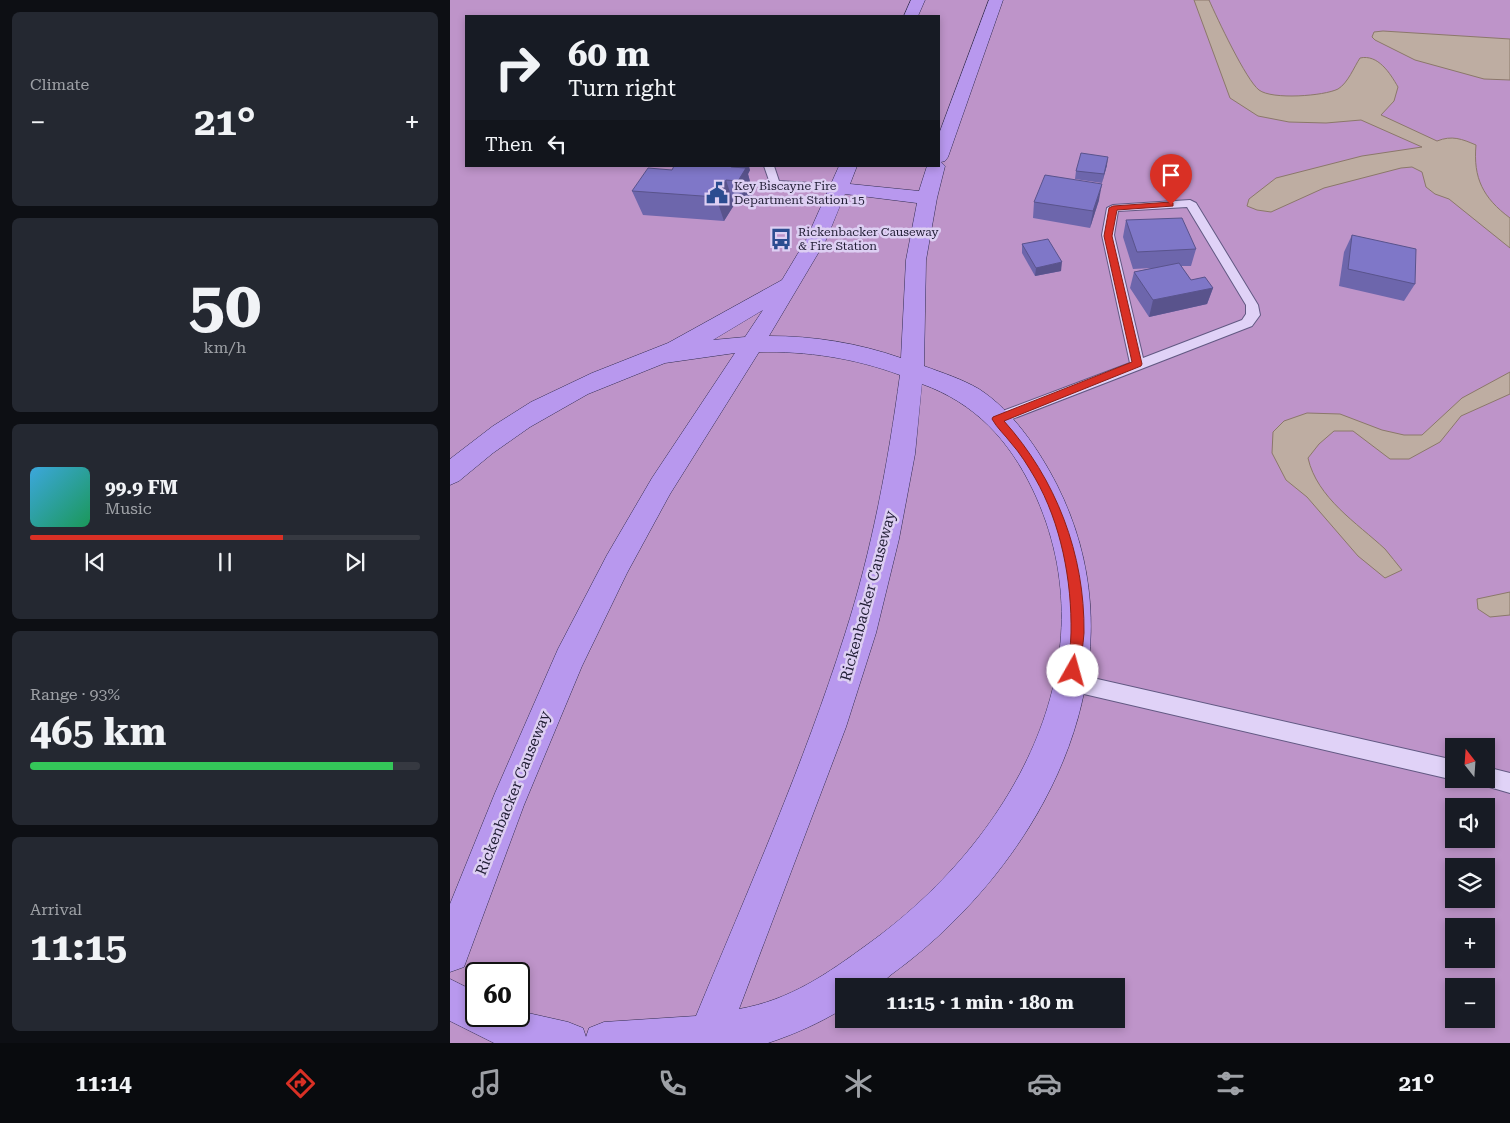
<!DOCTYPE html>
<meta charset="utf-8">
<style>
:root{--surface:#171b24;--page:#242831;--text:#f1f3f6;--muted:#9ea1a6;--line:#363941;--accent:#d93025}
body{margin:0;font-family:"Roboto Serif",serif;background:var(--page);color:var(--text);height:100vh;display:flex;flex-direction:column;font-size:19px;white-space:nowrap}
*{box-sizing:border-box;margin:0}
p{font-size:16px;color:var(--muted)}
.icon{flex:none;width:28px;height:28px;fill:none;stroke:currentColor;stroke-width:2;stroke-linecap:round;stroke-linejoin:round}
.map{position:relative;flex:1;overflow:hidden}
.drawer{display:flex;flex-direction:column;gap:12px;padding:12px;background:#0d0f14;width:450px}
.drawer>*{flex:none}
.banner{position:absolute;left:15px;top:15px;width:475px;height:152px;border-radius:0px;box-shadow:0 2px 8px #0003;background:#171b24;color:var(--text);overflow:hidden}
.needle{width:32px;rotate:343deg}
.controls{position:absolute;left:995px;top:738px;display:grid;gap:10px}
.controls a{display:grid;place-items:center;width:50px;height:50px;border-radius:0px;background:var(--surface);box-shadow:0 2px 8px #0003;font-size:25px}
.speed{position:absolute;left:15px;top:962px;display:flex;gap:10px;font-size:25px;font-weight:700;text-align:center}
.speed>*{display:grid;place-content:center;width:65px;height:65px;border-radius:50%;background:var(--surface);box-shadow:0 2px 8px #0003;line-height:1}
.speed .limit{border:2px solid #111;border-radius:8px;background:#fff;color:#111}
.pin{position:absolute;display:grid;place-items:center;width:42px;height:42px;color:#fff;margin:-51px -21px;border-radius:50% 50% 50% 0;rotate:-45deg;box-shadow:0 0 5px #0007}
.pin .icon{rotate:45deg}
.me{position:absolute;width:55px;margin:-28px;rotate:7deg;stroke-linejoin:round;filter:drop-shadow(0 0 4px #0008)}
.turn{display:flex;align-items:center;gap:18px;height:105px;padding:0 20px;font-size:22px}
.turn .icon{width:65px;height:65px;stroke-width:2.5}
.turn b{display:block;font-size:35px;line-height:42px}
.then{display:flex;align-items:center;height:48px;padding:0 20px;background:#0003;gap:10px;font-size:19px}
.big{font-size:38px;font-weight:700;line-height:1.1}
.drawer .card{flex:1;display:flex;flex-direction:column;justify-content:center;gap:8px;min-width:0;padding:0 18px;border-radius:8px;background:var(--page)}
.drawer .dial{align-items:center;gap:0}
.dial b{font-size:65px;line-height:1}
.song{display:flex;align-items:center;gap:15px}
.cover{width:60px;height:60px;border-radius:8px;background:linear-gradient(135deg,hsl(200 70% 55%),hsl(150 70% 35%))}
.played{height:5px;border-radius:2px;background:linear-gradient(90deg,var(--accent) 65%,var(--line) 65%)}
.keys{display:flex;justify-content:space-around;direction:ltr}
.heat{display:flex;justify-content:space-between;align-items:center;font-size:28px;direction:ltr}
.charge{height:8px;border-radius:4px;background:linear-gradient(90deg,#34c759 93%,var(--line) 0)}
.trip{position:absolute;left:385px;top:978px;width:290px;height:50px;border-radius:0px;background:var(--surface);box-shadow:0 2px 8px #0003;font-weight:700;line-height:50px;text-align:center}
.tab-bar{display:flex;height:80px;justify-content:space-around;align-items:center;background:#090b0e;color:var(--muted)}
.tab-bar .icon{width:35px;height:35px}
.tab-bar .on{color:var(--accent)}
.tab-bar b{font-size:22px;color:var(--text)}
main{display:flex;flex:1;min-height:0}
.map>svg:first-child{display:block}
.green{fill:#be94c9;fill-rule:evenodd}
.water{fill:#beada2;stroke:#8b786a}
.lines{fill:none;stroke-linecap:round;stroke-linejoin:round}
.service-casing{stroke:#625983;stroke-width:2}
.primary-casing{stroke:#322d51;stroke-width:1}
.service{fill:#e0d2f7;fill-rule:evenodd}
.primary{fill:#b898ee;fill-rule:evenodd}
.wall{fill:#6d66ac}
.shaded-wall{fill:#59538c}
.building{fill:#7f77c8;stroke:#59538c}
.route{fill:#d93025;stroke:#8d1f18}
.labels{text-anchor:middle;stroke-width:5;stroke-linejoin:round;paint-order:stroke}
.far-poi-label{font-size:12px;fill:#201d34;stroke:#ddcff3;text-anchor:start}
.street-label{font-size:15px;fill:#201d34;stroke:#ddcff3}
</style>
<main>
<section class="drawer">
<div class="card"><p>Climate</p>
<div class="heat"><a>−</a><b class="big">21°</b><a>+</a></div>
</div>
<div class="card dial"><b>50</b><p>km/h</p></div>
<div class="card">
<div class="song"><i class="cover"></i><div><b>99.9 FM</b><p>Music</p></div></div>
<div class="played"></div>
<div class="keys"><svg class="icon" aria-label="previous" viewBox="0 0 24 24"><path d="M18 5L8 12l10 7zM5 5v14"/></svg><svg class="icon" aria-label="pause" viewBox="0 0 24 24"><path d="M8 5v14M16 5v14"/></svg><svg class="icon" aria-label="next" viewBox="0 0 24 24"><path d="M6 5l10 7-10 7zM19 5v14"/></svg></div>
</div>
<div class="card"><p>Range · 93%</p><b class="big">465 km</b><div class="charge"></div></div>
<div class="card"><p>Arrival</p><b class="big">11:15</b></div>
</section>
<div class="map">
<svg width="1060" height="1043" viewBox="0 0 1060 1043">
<rect width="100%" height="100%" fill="#d0c0eb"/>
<!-- green -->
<path class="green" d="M0,0H1060V1043H0ZM16,16H489V166H16ZM1004,746H1036V779H1004ZM1004,806H1036V839H1004ZM1004,866H1036V899H1004ZM1004,926H1036V959H1004ZM26,974H69V1016H26ZM394,986H666V1019H394ZM1004,986H1036V1019H1004Z"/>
<!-- water -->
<g class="water">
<path d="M744,0H759C767,18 796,80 809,90C822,100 874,96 888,89C898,83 904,67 910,58C928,54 940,73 948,87L944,101L931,115L987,141C1002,135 1012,139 1026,145C1023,178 1033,198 1060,218V248L999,199L985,194L976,187L972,172L962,167L951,168L874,188L821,212L807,210L797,206L799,199L826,178L912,156L972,147L911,120L876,123L839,122L808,116L780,98Z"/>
<path d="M933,31L1060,39V80L1034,79L965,60L925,40L922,37L924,32Z"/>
<path d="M1060,372V394L1011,416L990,442L959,459H940L903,431H884L869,444L858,458C867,498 907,523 935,549C941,556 946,563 952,570L935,578L908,556L857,497L836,480L822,453L823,432L834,421L857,413L890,414L932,430L954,435H972L1012,398Z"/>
<path d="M1060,592V615L1040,617L1028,609L1027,599Z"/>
</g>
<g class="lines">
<!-- service casing -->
<g class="service-casing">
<g id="service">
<path d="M314,166H324L329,181L389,185L395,188L389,191L321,186Z"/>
<path d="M740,200L746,203L808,305L810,315L802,326L552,423L547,425L542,423L540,419L542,415L680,363L652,235L657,208L663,205ZM737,207L796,305V314L792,320L693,358L664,235L668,211Z"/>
<path d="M621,673L1004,760V779H1007L1004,780L621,691L614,688L612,682L614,676Z"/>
<path d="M1036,767L1060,773V793L1029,784L1027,779H1036Z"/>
</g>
</g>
<!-- primary casing -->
<g class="primary-casing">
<g id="primary">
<path d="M461,0H475L468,16H454Z"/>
<path d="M539,0H553L498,157L495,161L491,162L495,166L487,198L476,260L474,366C493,373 512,379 529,389C563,411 589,450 607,485C685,640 619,807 503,922C484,941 464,958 442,974C437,978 431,984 426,986C417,989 403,986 394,986V1008C370,1023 345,1034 318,1043H44L0,1021V979L26,992V1016H69V1011L118,1022L133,1028L136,1037L139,1028L154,1022L246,1016C298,890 354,764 395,634C422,550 438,463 450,375C404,358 357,351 309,352L220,494L177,573L132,666L74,805L14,967L0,972V904L45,793L108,649L157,555L202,478L285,353L215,363L138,394L80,427L43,453L9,481L0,485V459L43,426L81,402L142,373L218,343L332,280L356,240L389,166H407L400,184L469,191L477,166H489V134ZM395,194L467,203L456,260L451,358C408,343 364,336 319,336L376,240ZM313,310L295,337L263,340ZM472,384C525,403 559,440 583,490C665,663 559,843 418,944C377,974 340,1000 289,1009L396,727L426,633L449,539L465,454Z"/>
</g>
</g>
<!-- service -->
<use href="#service" class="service"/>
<!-- primary -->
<use href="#primary" class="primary"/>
</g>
<!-- wall -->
<g class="wall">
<path d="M657,165L652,183L625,179L626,171Z"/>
<path d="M222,170H300L298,174L303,193L296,205H284L274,221L193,215L182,191Z"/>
<path d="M649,200L640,228L583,218L584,202Z"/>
<path d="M676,220L746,249L741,266H731L741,280L763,288L757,304L699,317L680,288L684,272L702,268L683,269L673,237Z"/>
<path d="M902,235L965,284L954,301L889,286L894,252Z"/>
<path d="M572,244L611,271L585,276L572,253Z"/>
</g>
<!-- shaded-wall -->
<g class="shaded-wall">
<path d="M658,157L657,165L652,183L654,174Z"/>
<path d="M281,166H299L300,170L298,174L303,193L296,205L288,181Z"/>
<path d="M276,180L284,205L274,221L266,197Z"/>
<path d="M652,184L649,200L640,228L643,211Z"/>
<path d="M612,262L611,271L585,276L586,268Z"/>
<path d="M763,288L757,304L699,317L703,300Z"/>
</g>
<!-- building -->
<g class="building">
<path d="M631,153L658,157L654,174L626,171Z"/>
<path d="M224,166H281V167L296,168L288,181L276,180L266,197L182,191L198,168L222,170Z"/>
<path d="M595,175L652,184L643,211L584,202Z"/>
<path d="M732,218L746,249L687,252L676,220Z"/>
<path d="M902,235L966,249L965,284L898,269Z"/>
<path d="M598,239L612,262L586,268L572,244Z"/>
<path d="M729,263L741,280L755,277L763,288L703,300L684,272Z"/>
</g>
<!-- route -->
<path class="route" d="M721,202L723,203V206L667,210L662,236L692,364L691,366L554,421C606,479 635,554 634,633C633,646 631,659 629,671L628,675L623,677L618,675L617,671C618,658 621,646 621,633C622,581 611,523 585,478C578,466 570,453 561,443C555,435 547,428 542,419L543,417L682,362L654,236L659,208L663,206Z"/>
<!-- icons -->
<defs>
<g id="civic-bare" transform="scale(1.725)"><path d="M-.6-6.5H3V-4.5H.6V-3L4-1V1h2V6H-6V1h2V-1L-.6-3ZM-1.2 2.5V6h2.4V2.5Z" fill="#2b4c90" stroke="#ddcff3" stroke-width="2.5" paint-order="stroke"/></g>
<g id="bus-bare" transform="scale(1.725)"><path d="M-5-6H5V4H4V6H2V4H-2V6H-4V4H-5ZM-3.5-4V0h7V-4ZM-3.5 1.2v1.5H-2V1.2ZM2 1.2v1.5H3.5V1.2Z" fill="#2b4c90" stroke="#ddcff3" stroke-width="2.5" paint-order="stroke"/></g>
</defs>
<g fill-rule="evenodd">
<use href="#civic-bare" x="267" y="193"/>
<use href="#bus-bare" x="331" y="239"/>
</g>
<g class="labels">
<!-- far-poi labels -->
<g class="far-poi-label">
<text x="284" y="190">Key Biscayne Fire<tspan x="284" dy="14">Department Station 15</tspan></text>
<text x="348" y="236">Rickenbacker Causeway<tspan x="348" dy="14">&amp; Fire Station</tspan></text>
</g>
<!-- street labels -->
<g class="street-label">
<text transform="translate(418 596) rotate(-75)" y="5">Rickenbacker Causeway</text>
<text transform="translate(63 793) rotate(-68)" y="5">Rickenbacker Causeway</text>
</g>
</g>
</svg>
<div class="controls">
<a><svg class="needle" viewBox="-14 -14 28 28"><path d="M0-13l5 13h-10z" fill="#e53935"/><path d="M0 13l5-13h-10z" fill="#9ea1a6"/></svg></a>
<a><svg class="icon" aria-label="sound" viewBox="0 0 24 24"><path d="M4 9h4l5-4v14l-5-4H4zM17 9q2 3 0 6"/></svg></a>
<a><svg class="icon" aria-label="layers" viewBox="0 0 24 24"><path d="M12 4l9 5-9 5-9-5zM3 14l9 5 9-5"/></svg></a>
<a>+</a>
<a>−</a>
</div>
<div class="speed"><div class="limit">60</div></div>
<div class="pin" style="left:721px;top:205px;background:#d93025"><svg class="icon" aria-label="arrive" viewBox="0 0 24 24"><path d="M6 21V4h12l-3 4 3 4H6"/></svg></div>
<svg class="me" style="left:623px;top:671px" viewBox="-20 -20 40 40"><circle r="19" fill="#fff"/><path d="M0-13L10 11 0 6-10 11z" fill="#d93025"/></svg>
<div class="trip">11:15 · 1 min · 180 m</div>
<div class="banner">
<div class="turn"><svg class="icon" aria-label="right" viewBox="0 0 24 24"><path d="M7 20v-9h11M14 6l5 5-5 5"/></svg><div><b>60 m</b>Turn right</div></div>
<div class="then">Then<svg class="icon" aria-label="left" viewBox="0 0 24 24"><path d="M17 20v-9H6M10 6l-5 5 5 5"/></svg></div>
</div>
</div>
</main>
<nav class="tab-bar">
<b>11:14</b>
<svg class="icon on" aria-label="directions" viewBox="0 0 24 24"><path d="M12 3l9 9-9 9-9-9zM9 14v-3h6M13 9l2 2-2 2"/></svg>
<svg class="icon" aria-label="music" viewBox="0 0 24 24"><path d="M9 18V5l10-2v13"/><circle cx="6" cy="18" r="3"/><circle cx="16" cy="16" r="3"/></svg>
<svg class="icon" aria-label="phone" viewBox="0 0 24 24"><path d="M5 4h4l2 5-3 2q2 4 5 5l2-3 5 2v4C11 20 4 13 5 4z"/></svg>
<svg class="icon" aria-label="climate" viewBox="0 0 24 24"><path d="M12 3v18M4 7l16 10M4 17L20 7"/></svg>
<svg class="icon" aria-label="car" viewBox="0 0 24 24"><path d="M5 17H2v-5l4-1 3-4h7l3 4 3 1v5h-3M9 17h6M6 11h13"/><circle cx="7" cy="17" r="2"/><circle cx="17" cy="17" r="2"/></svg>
<svg class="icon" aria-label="filters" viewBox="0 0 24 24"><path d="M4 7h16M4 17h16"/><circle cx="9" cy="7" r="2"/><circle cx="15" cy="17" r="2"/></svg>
<b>21°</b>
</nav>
